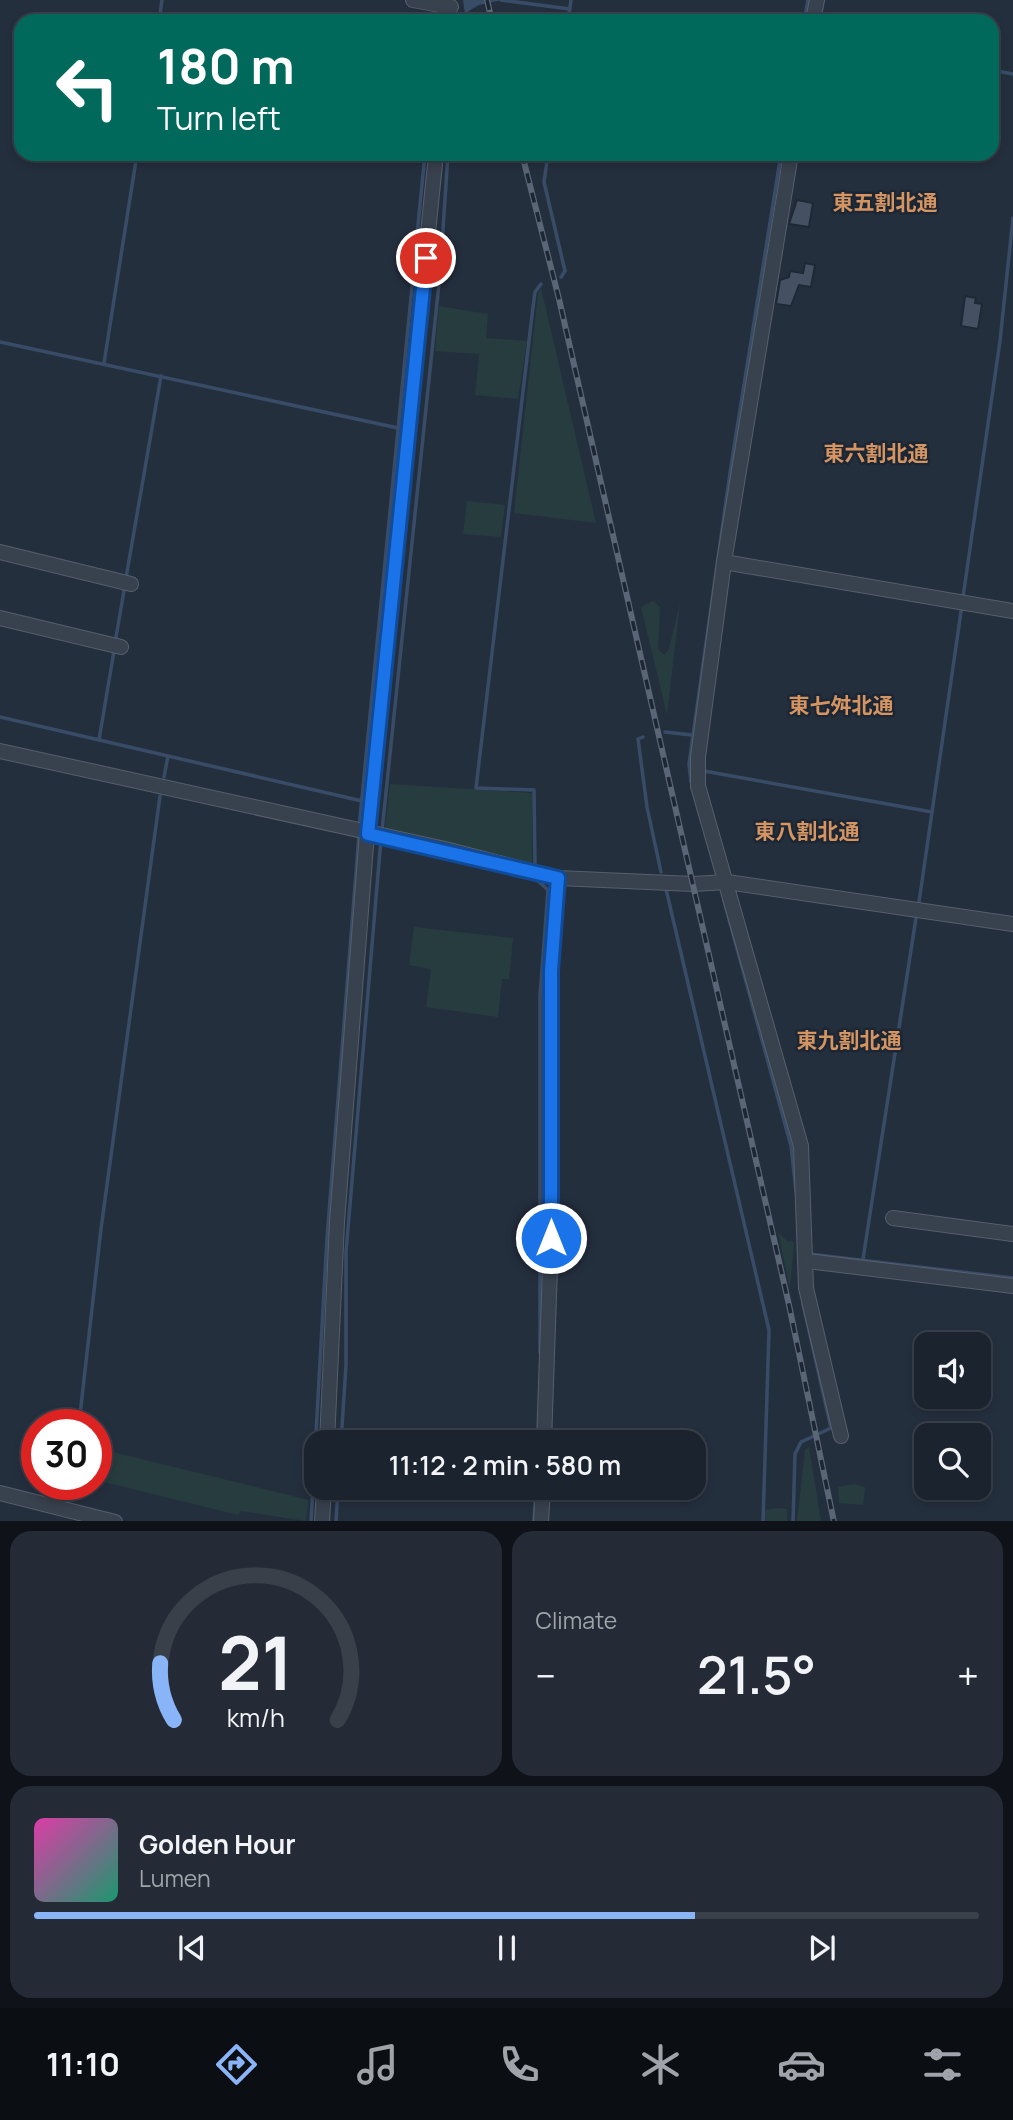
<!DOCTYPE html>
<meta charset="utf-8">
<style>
:root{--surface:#1b232e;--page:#242b36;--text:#f1f3f6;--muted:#a0a4aa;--line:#39404a;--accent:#8ab4f8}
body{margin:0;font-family:Manrope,"Noto Sans JP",sans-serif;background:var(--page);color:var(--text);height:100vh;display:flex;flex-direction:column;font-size:26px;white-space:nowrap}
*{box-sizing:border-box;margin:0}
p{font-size:23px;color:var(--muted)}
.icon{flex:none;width:38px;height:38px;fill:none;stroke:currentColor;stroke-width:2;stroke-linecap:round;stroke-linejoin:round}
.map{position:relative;height:1521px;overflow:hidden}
.side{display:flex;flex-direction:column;gap:10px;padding:10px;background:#0f1319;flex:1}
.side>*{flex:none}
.hud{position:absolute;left:14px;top:14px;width:985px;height:147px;border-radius:21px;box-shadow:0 4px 10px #0003,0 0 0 2px var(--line);background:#00695c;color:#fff;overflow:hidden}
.controls{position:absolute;left:914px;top:1332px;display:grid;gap:14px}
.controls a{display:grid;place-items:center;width:77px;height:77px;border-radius:14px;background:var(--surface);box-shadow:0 4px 10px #0003,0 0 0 2px var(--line);font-size:35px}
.speed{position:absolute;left:21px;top:1409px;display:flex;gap:14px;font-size:35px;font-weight:700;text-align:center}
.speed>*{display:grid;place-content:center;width:91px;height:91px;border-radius:50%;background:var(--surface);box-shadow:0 4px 10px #0003,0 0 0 2px var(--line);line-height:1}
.speed .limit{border:10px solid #d22;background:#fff;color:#111}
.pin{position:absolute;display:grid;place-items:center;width:60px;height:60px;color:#fff;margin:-30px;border:4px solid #fff;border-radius:50%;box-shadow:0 2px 7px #0007}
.me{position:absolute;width:77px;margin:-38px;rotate:0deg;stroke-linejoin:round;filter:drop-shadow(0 0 5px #0008)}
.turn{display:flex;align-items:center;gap:24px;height:147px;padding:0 28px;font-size:32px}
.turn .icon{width:91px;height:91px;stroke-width:2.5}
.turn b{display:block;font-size:49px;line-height:60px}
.big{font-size:52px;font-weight:600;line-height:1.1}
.side .card{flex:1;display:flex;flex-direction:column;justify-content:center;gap:10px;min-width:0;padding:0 24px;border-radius:21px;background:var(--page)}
.side .dial{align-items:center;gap:0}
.dial svg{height:182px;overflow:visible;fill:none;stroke:var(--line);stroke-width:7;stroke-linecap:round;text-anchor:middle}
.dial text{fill:var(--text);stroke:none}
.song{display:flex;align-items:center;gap:21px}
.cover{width:84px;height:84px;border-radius:10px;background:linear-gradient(135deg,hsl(320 70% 55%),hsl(160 70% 35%))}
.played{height:7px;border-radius:4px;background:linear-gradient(90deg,var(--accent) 70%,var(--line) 70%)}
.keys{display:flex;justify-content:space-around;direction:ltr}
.heat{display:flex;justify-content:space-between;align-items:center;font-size:38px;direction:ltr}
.side .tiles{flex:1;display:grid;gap:10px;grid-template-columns:1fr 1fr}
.card:last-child{grid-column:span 2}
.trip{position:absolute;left:304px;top:1430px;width:402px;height:70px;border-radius:21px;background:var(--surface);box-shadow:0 4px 10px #0003,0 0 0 2px var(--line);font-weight:600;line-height:70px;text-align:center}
.tab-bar{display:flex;height:112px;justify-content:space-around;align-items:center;background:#0b0e12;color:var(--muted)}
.tab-bar .icon{width:49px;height:49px}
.tab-bar .current{color:var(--accent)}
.tab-bar b{font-size:32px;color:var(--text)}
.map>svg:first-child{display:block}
.green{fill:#263c3f}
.water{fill:#394c67}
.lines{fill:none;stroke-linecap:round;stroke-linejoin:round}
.stream{stroke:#394c67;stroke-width:3.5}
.building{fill:#455162;stroke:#1f2835;stroke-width:2}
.minor-casing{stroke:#565f6c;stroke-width:16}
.minor{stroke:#38414e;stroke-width:14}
.rail-casing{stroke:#5a6575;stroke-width:6}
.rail{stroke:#1d2633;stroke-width:3.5;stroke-dasharray:10;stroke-linecap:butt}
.route-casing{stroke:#114b97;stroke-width:18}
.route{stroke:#1a73e8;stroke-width:12}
.labels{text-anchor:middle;stroke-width:5;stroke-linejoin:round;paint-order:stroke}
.neighbourhood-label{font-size:21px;font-weight:bold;fill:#d59563;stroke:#1d2633}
</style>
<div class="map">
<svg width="1013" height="1522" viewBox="0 0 1013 1522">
<rect width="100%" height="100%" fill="#242f3e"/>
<!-- green -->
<g class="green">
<path d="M541,288L596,523L514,513L538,293Z"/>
<path d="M439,306L488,314L486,338L527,341L518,399L475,395L479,354L435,351Z"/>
<path d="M467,501L505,505L501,537L463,534Z"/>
<path d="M653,601L660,607L658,649L664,655L669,649L680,603L667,715L641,607Z"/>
<path d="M390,784L532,793V865L443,841L385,830Z"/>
<path d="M414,927L513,938L509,979H502L498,1017L426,1007L431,969L409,965Z"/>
<path d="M778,1232L787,1241L794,1242L790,1289Z"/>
<path d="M809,1447L821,1521H797L805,1450Z"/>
<path d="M96,1448L309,1500L306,1521L241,1511L238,1515L96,1480Z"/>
<path d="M854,1484L865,1487L863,1505L839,1503L838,1487Z"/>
<path d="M778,1508L787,1509V1521H764L765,1510Z"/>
</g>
<!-- water -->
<path class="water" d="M463,0H502L479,5L465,13Z"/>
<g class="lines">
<!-- stream -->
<g class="stream">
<path d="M501,0L570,9"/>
<path d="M159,21L162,0"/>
<path d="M439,21L440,9"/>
<path d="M463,21L468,8"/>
<path d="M568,21L571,0"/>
<path d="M804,21L808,0"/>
<path d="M992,70L1013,74"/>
<path d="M548,154L544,182L565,271L561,277"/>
<path d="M0,342L398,428"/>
<path d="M104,363L137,154"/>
<path d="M126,578L161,376"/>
<path d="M963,597L1000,341L1013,218"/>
<path d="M115,643L125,585"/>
<path d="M0,717L362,801"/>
<path d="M665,732L692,735"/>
<path d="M643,737L638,739L647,807L661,872"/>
<path d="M99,740L114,651"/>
<path d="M704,771L932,812"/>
<path d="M164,777L168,756"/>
<path d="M691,782L689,764L731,466L781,154"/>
<path d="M359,828L425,154"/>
<path d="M382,831L440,274L448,154"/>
<path d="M535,866L534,790L476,788L533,307L535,292L541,284"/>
<path d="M537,880L548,890L540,996V1352"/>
<path d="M666,889L769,1330L763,1522"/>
<path d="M724,901L791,1146L796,1191"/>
<path d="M919,902L962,605"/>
<path d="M809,1254L1013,1278"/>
<path d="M863,1259L916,918"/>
<path d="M79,1424L101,1229L160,796"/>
<path d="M341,1442L346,1365V1252L381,839"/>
<path d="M66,1506L69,1484"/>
<path d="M534,1520L536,1488"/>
<path d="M311,1522L327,1238L359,835"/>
<path d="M336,1522L338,1488"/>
<path d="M793,1522L795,1454L801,1442L831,1428L803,1304"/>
</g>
</g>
<!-- building -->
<g class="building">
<path d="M797,200L813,203L809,227L789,224Z"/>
<path d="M805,263L815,265L811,287L799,285L791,306L776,304L780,280L789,277L790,271L803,273Z"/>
<path d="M965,296L976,298L975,303L982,304L978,329L961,326Z"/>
</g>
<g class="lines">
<!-- minor casing -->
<g class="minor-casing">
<g id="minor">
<path d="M413,0L451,7"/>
<path d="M813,21L817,0"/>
<path d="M791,154L724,562L698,757V786L801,1146L806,1288L841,1436"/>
<path d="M0,552L131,584"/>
<path d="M724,562L1013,611"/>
<path d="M0,618L121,647"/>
<path d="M0,751L445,849L558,878L693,884L727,882L1013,924"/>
<path d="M893,1218L1013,1234"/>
<path d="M807,1261L1013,1286"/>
<path d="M327,1442L337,1222L367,833L436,154"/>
<path d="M544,1442L551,1238V971L558,878"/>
<path d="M0,1493L115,1522"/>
<path d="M322,1522L324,1488"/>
<path d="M541,1522L543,1488"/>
</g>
</g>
<!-- minor -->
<use href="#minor" class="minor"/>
<!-- rail casing -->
<g class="rail-casing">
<g id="rail">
<path d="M487,0L492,21"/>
<path d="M522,154L559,299L789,1305L834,1522"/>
</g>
</g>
<!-- rail -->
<use href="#rail" class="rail"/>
</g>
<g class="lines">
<!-- route casing -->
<g class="route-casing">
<path id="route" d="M426,258L368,834L558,878L551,971V1238"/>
</g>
<!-- route -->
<use href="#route" class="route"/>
</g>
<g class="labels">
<!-- neighbourhood labels -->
<g class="neighbourhood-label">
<text x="885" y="210">東五割北通</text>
<text x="876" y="461">東六割北通</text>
<text x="841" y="713">東七舛北通</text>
<text x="807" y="839">東八割北通</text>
<text x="849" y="1048">東九割北通</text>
</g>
</g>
</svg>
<div class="controls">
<a><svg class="icon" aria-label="sound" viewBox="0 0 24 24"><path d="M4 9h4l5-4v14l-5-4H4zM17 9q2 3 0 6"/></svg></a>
<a><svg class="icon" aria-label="search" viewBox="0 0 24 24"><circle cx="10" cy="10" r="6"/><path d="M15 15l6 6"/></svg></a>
</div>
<div class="speed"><div class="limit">30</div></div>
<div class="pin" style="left:426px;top:258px;background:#d93025"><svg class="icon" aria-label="arrive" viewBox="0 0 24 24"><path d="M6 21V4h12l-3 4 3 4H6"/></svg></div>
<svg class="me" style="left:551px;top:1238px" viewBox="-20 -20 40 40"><circle r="17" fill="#1a73e8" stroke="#fff" stroke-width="3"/><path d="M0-11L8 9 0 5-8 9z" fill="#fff"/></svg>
<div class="trip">11:12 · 2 min · 580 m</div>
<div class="hud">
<div class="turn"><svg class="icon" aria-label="left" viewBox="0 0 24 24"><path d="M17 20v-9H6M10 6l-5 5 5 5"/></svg><div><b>180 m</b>Turn left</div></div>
</div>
</div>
<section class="side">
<div class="tiles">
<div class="card dial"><svg viewBox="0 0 100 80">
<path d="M14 69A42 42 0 1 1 86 69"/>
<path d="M14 69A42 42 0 0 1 8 44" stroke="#8ab4f8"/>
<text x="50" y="56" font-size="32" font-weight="700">21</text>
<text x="50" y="72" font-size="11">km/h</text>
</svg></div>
<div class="card"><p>Climate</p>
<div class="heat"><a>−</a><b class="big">21.5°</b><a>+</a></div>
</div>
<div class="card">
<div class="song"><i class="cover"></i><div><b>Golden Hour</b><p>Lumen</p></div></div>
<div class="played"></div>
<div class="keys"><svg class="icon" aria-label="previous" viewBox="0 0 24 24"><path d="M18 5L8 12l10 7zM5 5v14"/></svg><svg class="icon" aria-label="pause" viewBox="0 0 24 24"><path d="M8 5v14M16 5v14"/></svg><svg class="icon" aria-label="next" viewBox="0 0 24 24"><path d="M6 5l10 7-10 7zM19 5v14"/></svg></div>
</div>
</div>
</section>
<nav class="tab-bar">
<b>11:10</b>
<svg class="icon current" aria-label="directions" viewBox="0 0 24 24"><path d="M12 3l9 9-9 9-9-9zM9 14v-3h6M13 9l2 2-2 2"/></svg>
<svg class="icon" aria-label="music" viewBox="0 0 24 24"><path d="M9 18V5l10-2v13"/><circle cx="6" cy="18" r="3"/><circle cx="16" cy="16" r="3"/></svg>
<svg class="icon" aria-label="phone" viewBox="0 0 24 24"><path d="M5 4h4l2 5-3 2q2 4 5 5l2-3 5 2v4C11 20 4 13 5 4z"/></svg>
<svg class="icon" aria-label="climate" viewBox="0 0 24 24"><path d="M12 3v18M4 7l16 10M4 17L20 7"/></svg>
<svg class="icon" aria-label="car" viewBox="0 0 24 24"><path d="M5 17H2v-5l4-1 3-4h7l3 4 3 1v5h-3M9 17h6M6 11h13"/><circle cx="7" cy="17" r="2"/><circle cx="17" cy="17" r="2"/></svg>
<svg class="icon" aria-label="filters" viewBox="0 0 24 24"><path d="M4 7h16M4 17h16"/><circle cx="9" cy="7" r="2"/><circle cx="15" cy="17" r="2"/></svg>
</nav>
